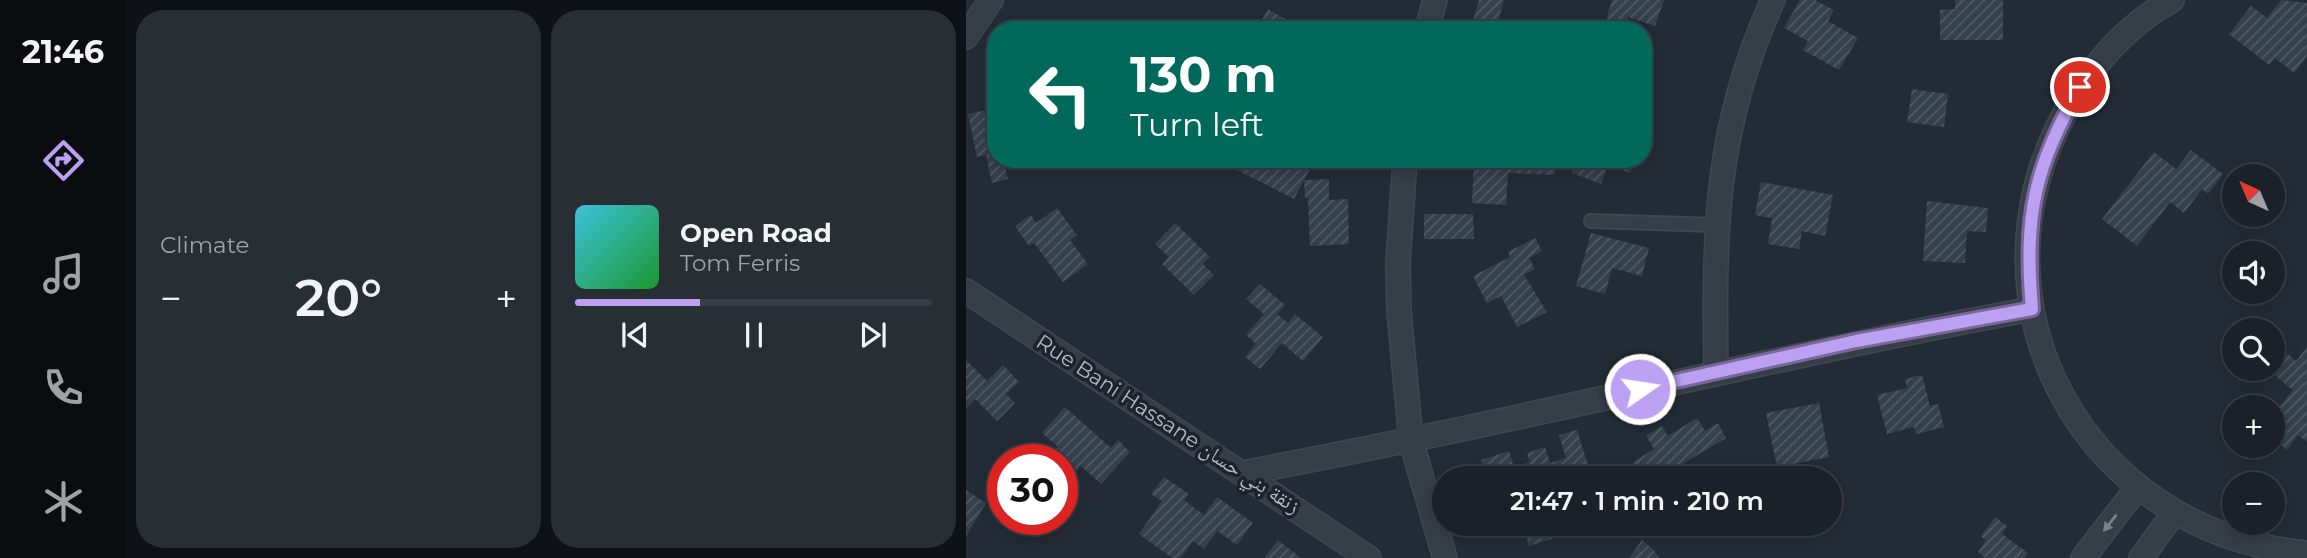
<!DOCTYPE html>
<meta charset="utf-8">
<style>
:root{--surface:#1a2128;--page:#272e34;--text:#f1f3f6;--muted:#9fa3a8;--line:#383e45;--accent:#bca0f2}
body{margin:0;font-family:Montserrat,"Noto Naskh Arabic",sans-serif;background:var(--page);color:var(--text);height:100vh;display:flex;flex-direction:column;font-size:26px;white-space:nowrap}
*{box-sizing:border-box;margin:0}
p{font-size:23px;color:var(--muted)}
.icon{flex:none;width:38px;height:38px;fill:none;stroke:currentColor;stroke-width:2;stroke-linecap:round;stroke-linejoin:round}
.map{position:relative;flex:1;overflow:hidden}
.sheet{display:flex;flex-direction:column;gap:10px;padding:10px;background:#0e1216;width:840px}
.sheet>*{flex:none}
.guide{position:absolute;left:21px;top:21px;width:665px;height:147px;border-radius:28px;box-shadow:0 4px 18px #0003,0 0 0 2px var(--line);background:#00695c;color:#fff;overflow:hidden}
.needle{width:46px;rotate:316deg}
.buttons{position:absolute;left:1256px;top:164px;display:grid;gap:14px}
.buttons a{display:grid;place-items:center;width:63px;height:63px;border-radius:50%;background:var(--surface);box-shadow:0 4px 18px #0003,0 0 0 2px var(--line);font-size:35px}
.speed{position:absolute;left:21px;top:444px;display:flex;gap:14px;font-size:35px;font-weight:700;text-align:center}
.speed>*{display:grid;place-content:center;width:91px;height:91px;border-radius:50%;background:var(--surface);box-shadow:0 4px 18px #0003,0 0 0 2px var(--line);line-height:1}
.speed .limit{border:10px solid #d22;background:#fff;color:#111}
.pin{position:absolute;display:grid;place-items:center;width:60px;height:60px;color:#fff;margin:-30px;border:4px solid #fff;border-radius:50%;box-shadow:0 2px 7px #0007}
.me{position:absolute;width:77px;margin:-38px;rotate:77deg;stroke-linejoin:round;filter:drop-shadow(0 0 5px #0008)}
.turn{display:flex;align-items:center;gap:24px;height:147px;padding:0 28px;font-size:32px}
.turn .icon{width:91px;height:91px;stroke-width:2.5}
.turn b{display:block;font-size:49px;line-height:60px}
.big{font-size:52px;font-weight:600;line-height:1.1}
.sheet .card{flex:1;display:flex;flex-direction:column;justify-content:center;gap:10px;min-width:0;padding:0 24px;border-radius:28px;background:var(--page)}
.song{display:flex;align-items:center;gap:21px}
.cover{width:84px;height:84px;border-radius:10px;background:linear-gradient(135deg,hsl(190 70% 55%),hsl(130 70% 35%))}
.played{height:7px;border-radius:4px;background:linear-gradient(90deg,var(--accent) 35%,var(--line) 35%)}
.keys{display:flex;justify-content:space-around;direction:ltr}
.heat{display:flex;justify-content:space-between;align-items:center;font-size:38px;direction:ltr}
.sheet .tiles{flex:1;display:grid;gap:10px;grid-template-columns:repeat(2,1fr)}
.trip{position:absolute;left:466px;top:466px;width:410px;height:70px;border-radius:35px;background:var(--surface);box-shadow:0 4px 18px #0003,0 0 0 2px var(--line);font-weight:600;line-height:70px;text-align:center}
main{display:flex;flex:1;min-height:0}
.tab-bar{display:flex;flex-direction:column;width:126px;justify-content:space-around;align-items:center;background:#0a0d10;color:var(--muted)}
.tab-bar .icon{width:49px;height:49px}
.tab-bar .active{color:var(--accent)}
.tab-bar b{font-size:32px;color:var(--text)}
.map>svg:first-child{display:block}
.building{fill:url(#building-hatch)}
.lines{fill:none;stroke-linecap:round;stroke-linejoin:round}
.lane-casing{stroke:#3f4750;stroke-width:16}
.street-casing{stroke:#3f4750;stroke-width:26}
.lane{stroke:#363e47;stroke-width:12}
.street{stroke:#363e47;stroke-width:23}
.oneway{fill:#7a828b}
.route-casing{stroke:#7a689d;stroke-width:18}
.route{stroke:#bca0f2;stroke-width:12}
.labels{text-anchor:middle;stroke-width:7;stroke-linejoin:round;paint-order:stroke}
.street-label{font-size:21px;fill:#b1b9c3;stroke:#1c232c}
</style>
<main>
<nav class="tab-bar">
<b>21:46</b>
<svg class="icon active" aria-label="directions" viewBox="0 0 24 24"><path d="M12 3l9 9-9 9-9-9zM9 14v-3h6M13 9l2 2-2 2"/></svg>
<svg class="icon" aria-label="music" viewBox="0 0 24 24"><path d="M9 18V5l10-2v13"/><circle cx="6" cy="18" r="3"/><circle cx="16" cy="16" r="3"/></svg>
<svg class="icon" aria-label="phone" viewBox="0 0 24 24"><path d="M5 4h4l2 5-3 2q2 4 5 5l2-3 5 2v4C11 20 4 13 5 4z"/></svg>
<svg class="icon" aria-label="climate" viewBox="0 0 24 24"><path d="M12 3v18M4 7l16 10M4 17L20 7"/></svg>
</nav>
<section class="sheet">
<div class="tiles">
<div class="card"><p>Climate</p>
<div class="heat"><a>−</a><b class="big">20°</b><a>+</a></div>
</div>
<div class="card">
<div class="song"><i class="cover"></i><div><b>Open Road</b><p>Tom Ferris</p></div></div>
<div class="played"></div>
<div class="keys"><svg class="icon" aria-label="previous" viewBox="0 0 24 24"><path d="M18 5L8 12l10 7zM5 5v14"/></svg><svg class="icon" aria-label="pause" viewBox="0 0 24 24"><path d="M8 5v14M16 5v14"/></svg><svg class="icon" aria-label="next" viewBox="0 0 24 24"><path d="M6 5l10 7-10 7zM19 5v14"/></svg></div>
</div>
</div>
</section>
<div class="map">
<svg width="1341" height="558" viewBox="0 0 1341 558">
<defs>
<pattern id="building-hatch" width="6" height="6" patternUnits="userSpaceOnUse" patternTransform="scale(1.75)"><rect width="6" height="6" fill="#35404d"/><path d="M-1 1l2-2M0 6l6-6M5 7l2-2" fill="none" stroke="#505a65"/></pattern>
</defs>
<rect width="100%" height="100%" fill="#232c36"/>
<!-- building -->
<g class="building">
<path d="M513,0H538L530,30H504Z"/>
<path d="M646,0H698L689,26L662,17L658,30H637Z"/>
<path d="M834,0H849L868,10L862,21L892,38L873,70L837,50L842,41L818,28Z"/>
<path d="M989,0H1037V40H974V10L989,9Z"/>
<path d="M1315,0L1341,3V56L1328,73L1309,58L1303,65L1263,34L1285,6L1301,18Z"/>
<path d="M302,9L339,30H290Z"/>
<path d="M946,89L982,94L978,127L941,122Z"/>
<path d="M30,108V159H57L58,163L39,166L42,179L26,183L20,155L11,157L2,114Z"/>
<path d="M1225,150L1257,174L1242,194L1236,189L1218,213L1204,202L1171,246L1136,219L1188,152L1210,169Z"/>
<path d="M249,159H330L345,167L328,199Z"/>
<path d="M508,159H589V175L542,173L540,205L506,203Z"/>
<path d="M611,159L614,160L669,159L664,173L642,165L635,184L606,173Z"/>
<path d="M363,179V200L382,199L383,244L344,246L342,198H339L338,180Z"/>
<path d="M795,182L867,195L859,236L836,231L833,249L802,244L806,218L789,215Z"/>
<path d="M961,201L1022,208L1020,232L1001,231L999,263L957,261Z"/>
<path d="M91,208L111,235L104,240L122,264L97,282L68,243L63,246L49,226L65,215L70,223Z"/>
<path d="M458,214H507L508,239H458Z"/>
<path d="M209,223L244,257L237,264L248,275L228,295L196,264L203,257L189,244Z"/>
<path d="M625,233L683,248L676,276L646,268L639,294L610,286Z"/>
<path d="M569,238L576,251L563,258L569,269L558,275L581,312L551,327L535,296L521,303L507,276L544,257L542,252Z"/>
<path d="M294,284L319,305L311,314L322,323L329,314L357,337L337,361L316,343L294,369L279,357L290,344L280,335L298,314L280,299Z"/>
<path d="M1341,347V442L1332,435L1321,450L1307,439V415L1327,390L1307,374L1322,354L1330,361Z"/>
<path d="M0,360L21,381L37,365L53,382L40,394L49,403L31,421L9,399L0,408Z"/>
<path d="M956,375L964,406L972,404L978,427L950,434L948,427L921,434L911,395L941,388L939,379Z"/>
<path d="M853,403L863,457L811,467L800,413Z"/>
<path d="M99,407L145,448L152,440L164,452L135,484L115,466L98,485L96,460H80L92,447L76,433Z"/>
<path d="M731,418L739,431L752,423L760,438L703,472L706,478H677L667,462L688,449L680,436L696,426L702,436Z"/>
<path d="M611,430L626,478H521L515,460L543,451L548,467L564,462L561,453L579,447L584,463L600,458L593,435Z"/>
<path d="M198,477L223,494L218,500L238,515L251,497L287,523L271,545L251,531L238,549L227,541L215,558H206L173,534L196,501L185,494Z"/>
<path d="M0,490L20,503L0,536Z"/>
<path d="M1029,517L1041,526L1036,534L1062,553L1058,558H1019L1012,552L1020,541L1015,536Z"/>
<path d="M556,523H601L604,533L563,546Z"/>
<path d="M312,540L335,558H298Z"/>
<path d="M676,540L688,550L693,558H663Z"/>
</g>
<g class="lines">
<!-- lane casing -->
<g class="lane-casing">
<path id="lane" d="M625,221L750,225"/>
</g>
<!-- street casing -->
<g class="street-casing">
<g id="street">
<path d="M1206,0C1162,24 1125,66 1101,109C992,306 1120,533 1341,553"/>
<path d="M461,30L469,0"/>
<path d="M0,37L25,0"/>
<path d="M439,159L432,263L433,311L445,441L479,558"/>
<path d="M0,291L403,558"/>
<path d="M750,371C748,233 748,129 807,0"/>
<path d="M276,473C541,424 801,358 1066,309"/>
<path d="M1117,558L1171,488"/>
<path d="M1175,558L1208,513"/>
</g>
</g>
<!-- lane -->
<use href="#lane" class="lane"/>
<!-- street -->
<use href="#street" class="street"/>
</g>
<!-- one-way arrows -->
<defs><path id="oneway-solid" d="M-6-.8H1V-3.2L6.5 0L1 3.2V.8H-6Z" transform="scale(1.75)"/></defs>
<use class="oneway" href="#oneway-solid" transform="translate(1144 523) rotate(128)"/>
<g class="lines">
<!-- route casing -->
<g class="route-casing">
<path id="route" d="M674,389L890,341L1066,309C1058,214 1068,169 1114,87"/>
</g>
<!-- route -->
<use href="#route" class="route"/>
</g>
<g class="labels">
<!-- street labels -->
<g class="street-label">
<text transform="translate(202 424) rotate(33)" y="7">Rue Bani Hassane زنقة بني حسان</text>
</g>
</g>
</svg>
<div class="buttons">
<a><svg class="needle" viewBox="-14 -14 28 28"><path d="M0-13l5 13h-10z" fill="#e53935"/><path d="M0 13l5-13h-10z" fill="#9fa3a8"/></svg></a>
<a><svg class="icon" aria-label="sound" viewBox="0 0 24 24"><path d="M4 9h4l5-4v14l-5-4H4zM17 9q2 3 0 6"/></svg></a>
<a><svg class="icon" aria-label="search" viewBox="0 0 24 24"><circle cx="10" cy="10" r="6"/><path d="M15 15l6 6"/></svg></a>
<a>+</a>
<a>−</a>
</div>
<div class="speed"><div class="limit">30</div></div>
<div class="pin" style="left:1114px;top:87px;background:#d93025"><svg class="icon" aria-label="arrive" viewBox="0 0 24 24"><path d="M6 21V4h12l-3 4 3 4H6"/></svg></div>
<svg class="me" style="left:674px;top:389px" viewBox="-20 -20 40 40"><circle r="17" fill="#bca0f2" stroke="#fff" stroke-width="3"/><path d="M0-11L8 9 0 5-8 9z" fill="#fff"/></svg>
<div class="trip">21:47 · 1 min · 210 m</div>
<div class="guide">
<div class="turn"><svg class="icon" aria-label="left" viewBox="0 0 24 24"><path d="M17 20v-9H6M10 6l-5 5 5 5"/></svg><div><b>130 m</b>Turn left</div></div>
</div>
</div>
</main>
